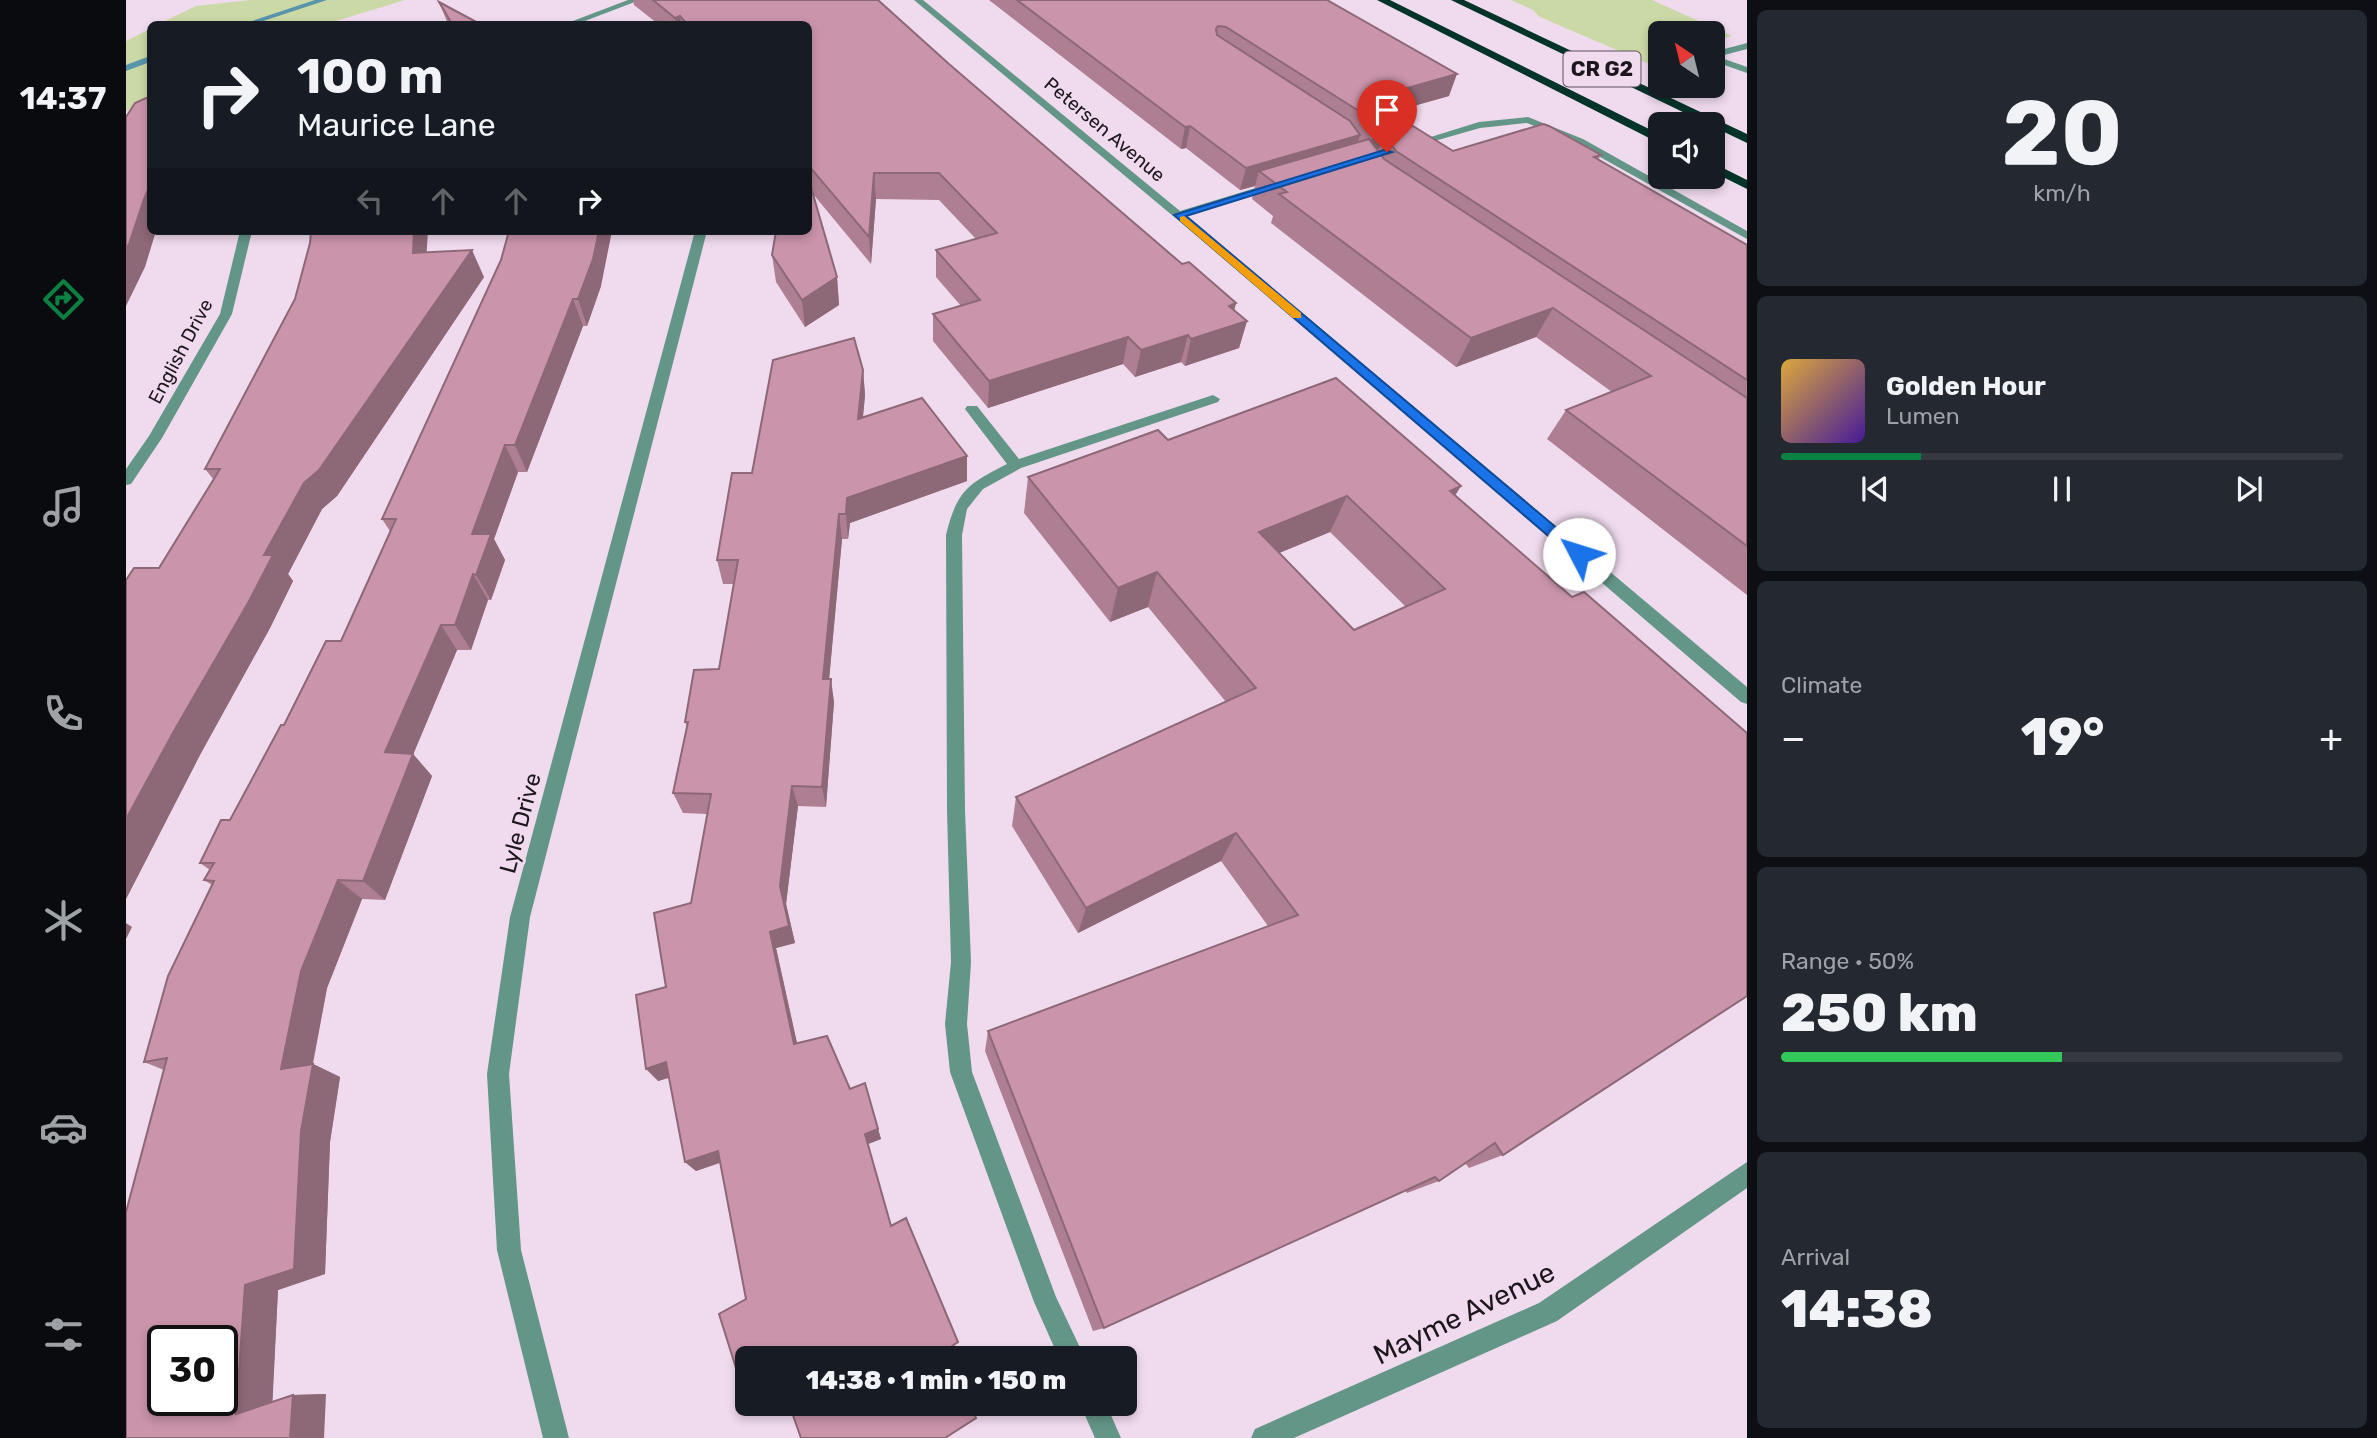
<!DOCTYPE html>
<meta charset="utf-8">
<style>
:root{--surface:#171b24;--page:#242831;--text:#f1f3f6;--muted:#9ea1a6;--line:#363941;--accent:#0b8043}
body{margin:0;font-family:Rubik,sans-serif;background:var(--page);color:var(--text);height:100vh;display:flex;flex-direction:column;font-size:26px;white-space:nowrap}
*{box-sizing:border-box;margin:0}
p{font-size:23px;color:var(--muted)}
.icon{flex:none;width:38px;height:38px;fill:none;stroke:currentColor;stroke-width:2;stroke-linecap:round;stroke-linejoin:round}
.map{position:relative;flex:1;overflow:hidden}
.drawer{display:flex;flex-direction:column;gap:10px;padding:10px;background:#0d0f14;width:630px}
.drawer>*{flex:none}
.top-card{position:absolute;left:21px;top:21px;width:665px;height:214px;border-radius:10px;box-shadow:0 4px 10px #0003;background:#171b24;color:var(--text);overflow:hidden}
.needle{width:46px;rotate:325deg}
.controls{position:absolute;left:1522px;top:21px;display:grid;gap:14px}
.controls a{display:grid;place-items:center;width:77px;height:77px;border-radius:10px;background:var(--surface);box-shadow:0 4px 10px #0003;font-size:35px}
.speed{position:absolute;left:21px;top:1325px;display:flex;gap:14px;font-size:35px;font-weight:700;text-align:center}
.speed>*{display:grid;place-content:center;width:91px;height:91px;border-radius:50%;background:var(--surface);box-shadow:0 4px 10px #0003;line-height:1}
.speed .limit{border:4px solid #111;border-radius:10px;background:#fff;color:#111}
.pin{position:absolute;display:grid;place-items:center;width:60px;height:60px;color:#fff;margin:-72px -30px;border-radius:50% 50% 50% 0;rotate:-45deg;box-shadow:0 0 7px #0007}
.pin .icon{rotate:45deg}
.me{position:absolute;width:77px;margin:-38px;rotate:310deg;stroke-linejoin:round;filter:drop-shadow(0 0 5px #0008)}
.turn{display:flex;align-items:center;gap:24px;height:147px;padding:0 35px;font-size:32px}
.turn .icon{width:91px;height:91px;stroke-width:2.5}
.turn b{display:block;font-size:49px;line-height:60px}
.lanes{display:flex;align-items:center;height:66px;padding:0 35px;background:#0003;justify-content:center;gap:35px;direction:ltr}
.lanes .off{opacity:.35}
.big{font-size:52px;font-weight:800;line-height:1.1}
.drawer .card{flex:1;display:flex;flex-direction:column;justify-content:center;gap:10px;min-width:0;padding:0 24px;border-radius:10px;background:var(--page)}
.drawer .dial{align-items:center;gap:0}
.dial b{font-size:91px;line-height:1}
.song{display:flex;align-items:center;gap:21px}
.cover{width:84px;height:84px;border-radius:10px;background:linear-gradient(135deg,hsl(40 70% 55%),hsl(260 70% 35%))}
.played{height:7px;border-radius:4px;background:linear-gradient(90deg,var(--accent) 25%,var(--line) 25%)}
.keys{display:flex;justify-content:space-around;direction:ltr}
.heat{display:flex;justify-content:space-between;align-items:center;font-size:38px;direction:ltr}
.charge{height:10px;border-radius:5px;background:linear-gradient(90deg,#34c759 50%,var(--line) 0)}
.trip{position:absolute;left:609px;top:1346px;width:402px;height:70px;border-radius:10px;background:var(--surface);box-shadow:0 4px 10px #0003;font-weight:800;line-height:70px;text-align:center}
main{display:flex;flex:1;min-height:0}
.tabs{display:flex;flex-direction:column;width:126px;justify-content:space-around;align-items:center;background:#090b0e;color:var(--muted)}
.tabs .icon{width:49px;height:49px}
.tabs .selected{color:var(--accent)}
.tabs b{font-size:32px;color:var(--text)}
.map>svg:first-child{display:block}
.green{fill:#cad9a5}
.lines{fill:none;stroke-linecap:round;stroke-linejoin:round}
.stream{fill:#5894ab;fill-rule:evenodd}
.lane{fill:#639687;fill-rule:evenodd}
.street{fill:#639687;fill-rule:evenodd}
.highway{fill:#033329;fill-rule:evenodd}
.wall{fill:#ae7f92;fill-rule:evenodd}
.shaded-wall{fill:#8d6877}
.building{fill:#ca94aa;stroke:#8d6877;stroke-width:2;fill-rule:evenodd}
.route{fill:#1a73e8;stroke:#114b97;stroke-width:2}
.slow{fill:#f59e0b}
.labels{text-anchor:middle;stroke-width:6;stroke-linejoin:round;paint-order:stroke}
.far-street-label{font-size:19px;fill:#1d161d;stroke:#f0dbee}
.shield{fill:#f0dbee;stroke:#5c515c;stroke-width:2}
.shield-label{font-size:21px;font-weight:bold;fill:#1d161d}
.street-label{font-size:23px;fill:#1d161d;stroke:#f0dbee}
.near-street-label{font-size:28px;fill:#1d161d;stroke:#f0dbee}
</style>
<main>
<nav class="tabs">
<b>14:37</b>
<svg class="icon selected" aria-label="directions" viewBox="0 0 24 24"><path d="M12 3l9 9-9 9-9-9zM9 14v-3h6M13 9l2 2-2 2"/></svg>
<svg class="icon" aria-label="music" viewBox="0 0 24 24"><path d="M9 18V5l10-2v13"/><circle cx="6" cy="18" r="3"/><circle cx="16" cy="16" r="3"/></svg>
<svg class="icon" aria-label="phone" viewBox="0 0 24 24"><path d="M5 4h4l2 5-3 2q2 4 5 5l2-3 5 2v4C11 20 4 13 5 4z"/></svg>
<svg class="icon" aria-label="climate" viewBox="0 0 24 24"><path d="M12 3v18M4 7l16 10M4 17L20 7"/></svg>
<svg class="icon" aria-label="car" viewBox="0 0 24 24"><path d="M5 17H2v-5l4-1 3-4h7l3 4 3 1v5h-3M9 17h6M6 11h13"/><circle cx="7" cy="17" r="2"/><circle cx="17" cy="17" r="2"/></svg>
<svg class="icon" aria-label="filters" viewBox="0 0 24 24"><path d="M4 7h16M4 17h16"/><circle cx="9" cy="7" r="2"/><circle cx="15" cy="17" r="2"/></svg>
</nav>
<div class="map">
<svg width="1621" height="1438" viewBox="0 0 1621 1438">
<rect width="100%" height="100%" fill="#f0dbee"/>
<!-- green -->
<g class="green">
<path d="M125,0H279L200,24H33L70,6Z"/>
<path d="M1385,0H1526L1606,36L1587,40V33H1535V69L1414,17L1407,10Z"/>
<path d="M24,29V97L0,111V41Z"/>
</g>
<g class="lines">
<!-- stream -->
<g class="stream">
<path d="M189,0H201L128,24H117Z"/>
<path d="M24,56V62L0,71V65Z"/>
</g>
<!-- lane -->
<g class="lane">
<path d="M1587,55L1621,67V73L1587,61Z"/>
<path d="M1087,395L1094,399L1092,402L895,468L857,489L841,509L836,535L839,810L845,962L841,1024L846,1072L930,1297L959,1358H933L908,1302L824,1072L819,1024L825,962L821,810L820,535C831,490 842,484 881,464L839,409L841,406H851L893,459Z"/>
<path d="M954,1404H980L995,1438H969Z"/>
</g>
<!-- street -->
<g class="street">
<path d="M502,0H514L451,24H439Z"/>
<path d="M788,0H797L1054,211L1146,183H1154V187L1061,216L1621,687V704L1615,702L1071,236Z"/>
<path d="M1621,43V49L1587,58V52Z"/>
<path d="M1402,117L1457,139L1621,231V239L1449,143L1401,123L1354,128L1284,148L1279,145L1353,122Z"/>
<path d="M114,231H126L106,314L36,438L5,484L0,485V469L23,436L94,314Z"/>
<path d="M569,231H581L404,917L383,1074L395,1250L443,1438H417L371,1250L361,1074L384,917Z"/>
<path d="M1621,1162V1188L1431,1321L1168,1438H1125L1129,1429L1413,1303Z"/>
</g>
<!-- highway -->
<g class="highway">
<path d="M1251,0H1264L1535,135V144Z"/>
<path d="M1325,0H1338L1621,134V143Z"/>
<path d="M1587,163L1621,180V189L1587,172Z"/>
</g>
</g>
<!-- wall -->
<g class="wall">
<path d="M507,0H752L823,64L1056,264L1110,303L1108,310L1121,321L1113,348L1059,366L1055,362L1009,377L997,364L862,408L807,341V314L835,306L810,277V250L850,239L813,200L750,199L745,264L687,194L711,277L713,305L679,327L650,282L646,255L682,231V24H532L508,5Z"/>
<path d="M863,0H1201L1323,96L1256,115L1268,131L1327,151L1475,155L1472,160L1621,245V595L1421,439L1440,410L1486,392L1410,337L1330,367L1145,223L1147,216L1126,199L1129,186L1114,190L1060,148L1055,149Z"/>
<path d="M313,2L354,24H322Z"/>
<path d="M301,253L358,277L211,496L196,509L162,574L167,581L144,628L75,753L0,899V580L33,568L88,480L79,469Z"/>
<path d="M375,260L475,286L461,326H457L401,472H392L368,539L379,560L365,600H362L345,650H331L287,754L306,776L259,900L236,899L201,988L187,1064L214,1077L204,1142L199,1274L152,1290L146,1402L167,1395L200,1394L0,1438L38,1070L18,1062L86,885L78,880L84,870L74,863L104,820L158,725L215,641L264,531L256,519Z"/>
<path d="M737,370L739,395L737,418L841,481L724,523L722,539H716L703,679L708,702L700,807L672,806L660,904L669,943L650,948L671,1043L724,1089L752,1129L755,1139L742,1144L765,1226L832,1342L831,1344L620,1299L594,1163L570,1171L559,1162L543,1078L532,1081L540,987L565,903L581,814L557,813L547,793L561,727L559,722L593,669L608,584H597L591,560L626,473Z"/>
<path d="M1042,440L1329,495L1377,1155L1343,1168L1339,1163L1313,1181L1281,1193L1279,1190L978,1328L967,1331L859,1051L862,1031L1142,926L1095,861L952,933L886,826L890,797L1100,702L1022,607L984,622L898,513L902,477ZM1204,532L1280,607L1228,630L1153,553Z"/>
</g>
<!-- shaded-wall -->
<g class="shaded-wall">
<path d="M554,16L555,24H550L549,18Z"/>
<path d="M1331,74L1323,96L1240,119L1235,101Z"/>
<path d="M1271,124L1264,143L1258,134L1253,149L1241,153L1249,131Z"/>
<path d="M1064,126L1060,148L1055,149L1059,127Z"/>
<path d="M1234,135L1227,157L1133,171L1129,186L1114,190L1120,168Z"/>
<path d="M748,173L750,199L745,264L743,237Z"/>
<path d="M24,185V231H30L19,267L0,306V250L18,199Z"/>
<path d="M288,231H302L299,280L287,253Z"/>
<path d="M473,231H486L475,286L461,326L452,299Z"/>
<path d="M346,250L358,277L211,496L196,509L162,574L167,581L144,628L75,753L0,899V819L138,555L178,483Z"/>
<path d="M711,277L713,305L679,327L676,300Z"/>
<path d="M447,299L457,326L401,472L389,445Z"/>
<path d="M1110,303L1104,327L1121,321L1113,348L1059,366L1065,339L1103,306Z"/>
<path d="M1427,308L1410,337L1330,367L1345,338Z"/>
<path d="M1062,335L1055,362L1009,377L1015,350Z"/>
<path d="M1002,337L997,364L862,408L863,381Z"/>
<path d="M737,370L739,395L734,445L732,419Z"/>
<path d="M379,445L392,472L368,539L379,560L365,600L350,575L346,534Z"/>
<path d="M841,456V481L724,523L722,539L720,514L721,498Z"/>
<path d="M1335,486L1313,522L1324,491Z"/>
<path d="M1221,496L1204,532L1119,567L1133,532Z"/>
<path d="M713,514L716,539L701,702L697,679Z"/>
<path d="M1031,572L1022,607L984,622L992,588Z"/>
<path d="M347,574L362,600L345,650L329,625Z"/>
<path d="M315,625L331,650L279,774L259,752Z"/>
<path d="M705,679L708,702L700,807L696,787Z"/>
<path d="M287,754L306,776L259,900L237,881Z"/>
<path d="M666,786L672,806L660,904L669,943L650,948L674,1057L668,1044L644,932L654,886Z"/>
<path d="M1110,833L1095,861L952,933L960,908Z"/>
<path d="M212,880L236,899L201,988L183,1082L155,1069L175,971Z"/>
<path d="M0,923L6,927L0,939Z"/>
<path d="M540,1062L551,1075L532,1081L520,1069Z"/>
<path d="M187,1064L214,1077L204,1142L199,1274L152,1290L146,1412L110,1414L119,1285L175,1131Z"/>
<path d="M752,1129L755,1139L742,1144L739,1134Z"/>
<path d="M592,1151L601,1160L570,1171L559,1162Z"/>
<path d="M200,1394L198,1438H164L167,1395Z"/>
<path d="M634,1404H641L633,1408L624,1410Z"/>
</g>
<!-- building -->
<g class="building">
<path d="M527,0H752L823,64L1056,264L1063,262L1110,303L1103,306L1121,321L1065,339L1062,335L1015,350L1002,337L863,381L807,314L854,300L810,250L871,233L813,173H748L743,237L682,165V24H561L554,16L549,18Z"/>
<path d="M891,0H1201L1331,74L1235,101L1271,124L1249,131L1236,113L1100,27L1092,26L1090,29L1091,35L1224,121L1234,135L1120,168L1064,126L1059,127Z"/>
<path d="M313,2L354,24H326Z"/>
<path d="M20,98L24,99V185L18,199L3,244L0,250V117L9,103Z"/>
<path d="M1417,124L1423,126L1475,155L1468,157L1621,245V380L1270,151L1258,134L1287,126L1327,151Z"/>
<path d="M1243,139L1258,159L1621,398V546L1440,410L1525,376L1427,308L1345,338L1153,194L1161,192L1133,171Z"/>
<path d="M682,177L711,277L676,300L646,255L650,231H682Z"/>
<path d="M185,231H288L287,253L346,250L193,470L178,483L138,555H147L122,603L48,731L0,819V580L8,568H33L94,469H79L169,299L184,243Z"/>
<path d="M383,231H473L467,259L452,299H447L389,445H379L346,534H365L350,575L347,574L329,625H315L259,752L287,754L237,881L212,880L175,971L155,1069L187,1064L175,1131L168,1269L119,1285L110,1414L167,1395L164,1438H0V1212L41,1058L18,1062L42,976L88,881L78,880L88,863H74L95,820H104L155,725H158L200,641H215L270,519H256L375,260ZM37,1340H96V1400H37Z"/>
<path d="M728,338L737,370L732,419L796,398L841,456L721,498L720,514H713L697,679H705L696,787L666,786L654,886L663,926L644,932L668,1044L701,1036L724,1089L739,1083L752,1129L739,1134L765,1226L780,1218L832,1342L822,1349L826,1358H621V1403L593,1314L620,1299L592,1151L559,1162L540,1062L520,1069L510,995L540,987L528,913L565,903L585,794L547,793L562,722H559L568,670L593,669L612,560H591L606,473H626L647,360Z"/>
<path d="M1210,378L1335,486L1324,491L1446,597L1458,592L1621,733V996L1377,1155L1369,1143L1313,1181L1309,1177L978,1328L862,1031L1172,915L1110,833L960,908L890,797L1130,688L1031,572L992,588L902,477L1032,430L1042,440ZM1221,496L1319,589L1228,630L1133,532Z"/>
<path d="M622,1404H634L624,1410Z"/>
<path d="M663,1404H844L850,1418L819,1438H675Z"/>
</g>
<!-- route -->
<path class="route" d="M1258,150L1266,152L1060,216L1458,551V558H1448L1048,215Z"/>
<!-- slow -->
<path class="slow" d="M1058,216L1175,313V318H1167L1054,221V217Z"/>
<g class="labels">
<!-- far-street labels -->
<g class="far-street-label">
<text transform="translate(979 129) rotate(40)" y="7">Petersen Avenue</text>
<text transform="translate(54 351) rotate(-62)" y="7">English Drive</text>
</g>
<!-- shield labels -->
<rect class="shield" x="1437.5" y="51.5" width="77" height="35" rx="5"/>
<g class="shield-label">
<text x="1476" y="76">CR G2</text>
</g>
<!-- street labels -->
<g class="street-label">
<text transform="translate(394 823) rotate(-75)" y="8">Lyle Drive</text>
</g>
<!-- near-street labels -->
<g class="near-street-label">
<text transform="translate(1338 1313) rotate(-26)" y="10">Mayme Avenue</text>
</g>
</g>
</svg>
<div class="controls">
<a><svg class="needle" viewBox="-14 -14 28 28"><path d="M0-13l5 13h-10z" fill="#e53935"/><path d="M0 13l5-13h-10z" fill="#9ea1a6"/></svg></a>
<a><svg class="icon" aria-label="sound" viewBox="0 0 24 24"><path d="M4 9h4l5-4v14l-5-4H4zM17 9q2 3 0 6"/></svg></a>
</div>
<div class="speed"><div class="limit">30</div></div>
<div class="pin" style="left:1261px;top:152px;background:#d93025"><svg class="icon" aria-label="arrive" viewBox="0 0 24 24"><path d="M6 21V4h12l-3 4 3 4H6"/></svg></div>
<svg class="me" style="left:1453px;top:554px" viewBox="-20 -20 40 40"><circle r="19" fill="#fff"/><path d="M0-13L10 11 0 6-10 11z" fill="#1a73e8"/></svg>
<div class="trip">14:38 · 1 min · 150 m</div>
<div class="top-card">
<div class="turn"><svg class="icon" aria-label="right" viewBox="0 0 24 24"><path d="M7 20v-9h11M14 6l5 5-5 5"/></svg><div><b>100 m</b>Maurice Lane</div></div>
<div class="lanes"><svg class="icon off" aria-label="left" viewBox="0 0 24 24"><path d="M17 20v-9H6M10 6l-5 5 5 5"/></svg><svg class="icon off" aria-label="ahead" viewBox="0 0 24 24"><path d="M12 20V5M6 11l6-6 6 6"/></svg><svg class="icon off" aria-label="ahead" viewBox="0 0 24 24"><path d="M12 20V5M6 11l6-6 6 6"/></svg><svg class="icon" aria-label="right" viewBox="0 0 24 24"><path d="M7 20v-9h11M14 6l5 5-5 5"/></svg></div>
</div>
</div>
<section class="drawer">
<div class="card dial"><b>20</b><p>km/h</p></div>
<div class="card">
<div class="song"><i class="cover"></i><div><b>Golden Hour</b><p>Lumen</p></div></div>
<div class="played"></div>
<div class="keys"><svg class="icon" aria-label="previous" viewBox="0 0 24 24"><path d="M18 5L8 12l10 7zM5 5v14"/></svg><svg class="icon" aria-label="pause" viewBox="0 0 24 24"><path d="M8 5v14M16 5v14"/></svg><svg class="icon" aria-label="next" viewBox="0 0 24 24"><path d="M6 5l10 7-10 7zM19 5v14"/></svg></div>
</div>
<div class="card"><p>Climate</p>
<div class="heat"><a>−</a><b class="big">19°</b><a>+</a></div>
</div>
<div class="card"><p>Range · 50%</p><b class="big">250 km</b><div class="charge"></div></div>
<div class="card"><p>Arrival</p><b class="big">14:38</b></div>
</section>
</main>
